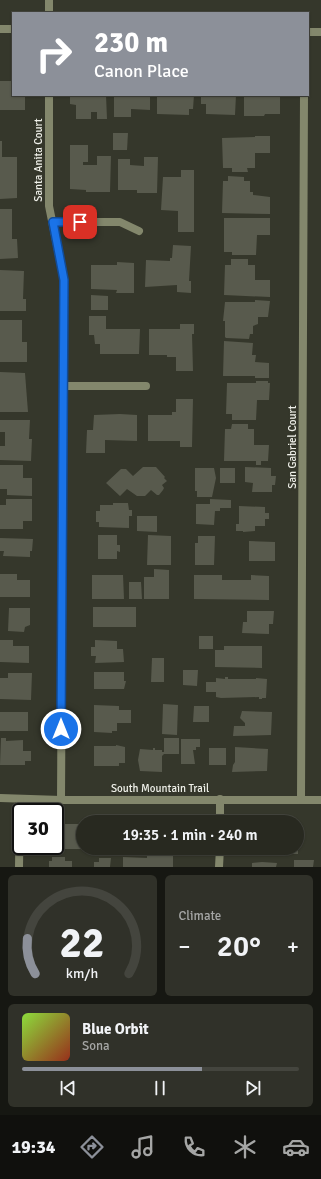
<!DOCTYPE html>
<meta charset="utf-8">
<style>
:root{--surface:#282920;--page:#303129;--text:#f1f3f6;--muted:#a5a6a5;--line:#44453e;--accent:#8c9099}
body{margin:0;font-family:Signika,sans-serif;background:var(--page);color:var(--text);height:100vh;display:flex;flex-direction:column;font-size:15px;white-space:nowrap}
*{box-sizing:border-box;margin:0}
p{font-size:13px;color:var(--muted)}
.icon{flex:none;width:22px;height:22px;fill:none;stroke:currentColor;stroke-width:2;stroke-linecap:round;stroke-linejoin:round}
.map{position:relative;height:867px;overflow:hidden}
.sheet{display:flex;flex-direction:column;gap:8px;padding:8px;background:#161712;flex:1}
.sheet>*{flex:none}
.hud{position:absolute;left:12px;top:12px;width:297px;height:84px;border-radius:0px;box-shadow:0 1px 3px #0004,0 0 0 1px var(--line);background:#8c9099;color:#fff;overflow:hidden}
.speed{position:absolute;left:12px;top:803px;display:flex;gap:8px;font-size:20px;font-weight:700;text-align:center}
.speed>*{display:grid;place-content:center;width:52px;height:52px;border-radius:50%;background:var(--surface);box-shadow:0 1px 3px #0004,0 0 0 1px var(--line);line-height:1}
.speed .limit{border:2px solid #111;border-radius:6px;background:#fff;color:#111}
.pin{position:absolute;display:grid;place-items:center;width:34px;height:34px;color:#fff;margin:-17px;border-radius:8px;box-shadow:0 2px 6px #0006}
.me{position:absolute;width:44px;margin:-22px;rotate:0deg;stroke-linejoin:round;filter:drop-shadow(0 0 3px #0008)}
.turn{display:flex;align-items:center;gap:14px;height:84px;padding:0 16px;font-size:18px}
.turn .icon{width:52px;height:52px;stroke-width:2.5}
.turn b{display:block;font-size:28px;line-height:34px}
.big{font-size:30px;font-weight:600;line-height:1.1}
.sheet .tile{flex:1;display:flex;flex-direction:column;justify-content:center;gap:6px;min-width:0;padding:0 14px;border-radius:6px;background:var(--page)}
.sheet .dial{align-items:center;gap:0}
.dial svg{height:104px;overflow:visible;fill:none;stroke:var(--line);stroke-width:7;stroke-linecap:round;text-anchor:middle}
.dial text{fill:var(--text);stroke:none}
.song{display:flex;align-items:center;gap:12px}
.cover{width:48px;height:48px;border-radius:6px;background:linear-gradient(135deg,hsl(90 70% 55%),hsl(10 70% 35%))}
.played{height:4px;border-radius:2px;background:linear-gradient(90deg,var(--accent) 65%,var(--line) 65%)}
.keys{display:flex;justify-content:space-around;direction:ltr}
.heat{display:flex;justify-content:space-between;align-items:center;font-size:22px;direction:ltr}
.sheet .tiles{flex:1;display:grid;gap:8px;grid-template-columns:1fr 1fr}
.tile:last-child{grid-column:span 2}
.trip{position:absolute;left:76px;top:815px;width:228px;height:40px;border-radius:20px;background:var(--surface);box-shadow:0 1px 3px #0004,0 0 0 1px var(--line);font-weight:600;line-height:40px;text-align:center}
.tab-bar{display:flex;height:64px;justify-content:space-around;align-items:center;background:#10100d;color:var(--muted)}
.tab-bar .icon{width:28px;height:28px}
.tab-bar .active{color:var(--accent)}
.tab-bar b{font-size:18px;color:var(--text)}
.map>svg:first-child{display:block}
.building{fill:#585a4d}
.lines{fill:none;stroke-linecap:round;stroke-linejoin:round}
.minor{stroke:#83876c;stroke-width:8}
.route-casing{stroke:#114b97;stroke-width:10}
.route{stroke:#1a73e8;stroke-width:7}
.labels{text-anchor:middle;stroke-width:4;stroke-linejoin:round;paint-order:stroke}
.street-label{font-size:11px;fill:#f0f1ea;stroke:#35372b}
</style>
<div class="map">
<svg width="321" height="867" viewBox="0 0 321 867">
<rect width="100%" height="100%" fill="#35372b"/>
<!-- building -->
<g class="building">
<path d="M0,81H13V95H25V110H0Z"/>
<path d="M70,95H106L107,119H97V112H91V119H76V105L70,104Z"/>
<path d="M114,95H150V110L131,109V117H114Z"/>
<path d="M157,95H194L193,109H189V115L157,114Z"/>
<path d="M201,95H236L235,115L206,114V104H201Z"/>
<path d="M244,95H280V114H265L264,116H244Z"/>
<path d="M113,133H128L127,150H113Z"/>
<path d="M255,136H270V153H255V168H247L248,172H232V168H223L222,138L255,137Z"/>
<path d="M0,141H2V157H17V198L0,199Z"/>
<path d="M70,145H88V162H83V165H97V156H111L110,192H86V190L70,189Z"/>
<path d="M144,157H158L157,193H137V190H118V159H130V165L144,166Z"/>
<path d="M181,170H194V232H178V211L161,210L163,177H181Z"/>
<path d="M228,176L244,177V181H250V192H253V195L270,197V214L222,213L223,181H228Z"/>
<path d="M0,209H12V239H17L18,258L0,259Z"/>
<path d="M224,218H270V235H257L256,255H232V252H224Z"/>
<path d="M173,245L191,246L189,281H191V293L177,292V285L145,287L146,260L170,261V258H172Z"/>
<path d="M231,259H248V265H255V280H270V297L224,295L225,265H231Z"/>
<path d="M117,262L134,263V293H116L117,290L91,289V265H117Z"/>
<path d="M0,270L24,271L23,299H26V311H0Z"/>
<path d="M91,295L108,296V310H91Z"/>
<path d="M255,300L270,301L268,317H258V324L253,326V334H250L249,339L226,338L225,337V321H223L225,302H255Z"/>
<path d="M89,316H106V329H140L139,354H100V344H95L94,335H89Z"/>
<path d="M0,320H22V342H27V362H0Z"/>
<path d="M180,324H194V334H192L193,371H176V357H167V355H149V329H180Z"/>
<path d="M224,341L253,343L252,355H256L255,362L269,363V378H255V376H223Z"/>
<path d="M0,372L25,373L28,412H0Z"/>
<path d="M256,381H268V383H270L269,400H257L256,420H232V414H226L227,383H256Z"/>
<path d="M176,399H193L192,447H180V441H148V415H172V412H176Z"/>
<path d="M120,414L137,415V441L105,440V453H86L87,430H93L94,415Z"/>
<path d="M0,420H30L29,439H32L31,461L0,460V446H5V432H0Z"/>
<path d="M232,424H248V429H254V445H269L268,461H261V465H256V461H224L225,429H231Z"/>
<path d="M0,465H23V478H32V496L7,495V489H0Z"/>
<path d="M143,467H156L165,477L164,478L167,481L162,485L164,488L163,490L159,495H157L151,490L145,496H137L127,489L120,496L106,483L121,469H126L133,476Z"/>
<path d="M245,467L271,468V476H276L275,485H272V492H252L253,483L245,482Z"/>
<path d="M195,468H214L216,478L212,497H197V491H195Z"/>
<rect x="220" y="468" width="15" height="15"/>
<path d="M6,499H32V521H23V529H0V505H6Z"/>
<path d="M210,499L231,500V508H220V511H215L214,525L196,524V504H210Z"/>
<path d="M113,503H128L129,510H132V516H129V528L99,527V522H96V511H100V505H113Z"/>
<path d="M239,506L265,507V513H269V519H265V526H255V531L243,532V531H236V524H239Z"/>
<path d="M137,516H157V532L137,531Z"/>
<path d="M98,535H117V545H120V552L117,551V559H98Z"/>
<path d="M148,535L171,536V565H147Z"/>
<path d="M198,536H215L214,565H195V543H198Z"/>
<path d="M0,538L33,539L32,551H30V557L3,556L4,551H0Z"/>
<path d="M249,541L275,542V561H249Z"/>
<path d="M154,569L169,570V599H144V577H154Z"/>
<path d="M0,574H17V580H30V597H0Z"/>
<path d="M92,575H123L124,599H92Z"/>
<path d="M194,575H222V580H251V575L269,576V600L194,599Z"/>
<path d="M129,582H141L142,599H129Z"/>
<rect x="93" y="607" width="43" height="20"/>
<path d="M9,608H30V625L25,627L24,632L8,631Z"/>
<path d="M247,611H274L273,624H269V634L242,633L243,622H247Z"/>
<rect x="199" y="636" width="14" height="13"/>
<path d="M0,640H13V646H29V663L0,662Z"/>
<path d="M95,640L117,641V649H123L124,662L95,663L96,656H91V647H95Z"/>
<path d="M224,646H262V668L215,667V650H224Z"/>
<path d="M152,658H164V682H151Z"/>
<path d="M183,670H198L197,686L183,685Z"/>
<path d="M94,672H124V681H126L124,689H94Z"/>
<path d="M8,673H32L31,700L0,699V678H8Z"/>
<path d="M225,677H228V679H256V678L267,679L266,698H262V699H259V697L221,698L216,697V692H206V682H216V678L225,679Z"/>
<path d="M163,704L178,705L177,735L162,734Z"/>
<path d="M94,705L119,706V710H131V723H117V731H112V733L94,732Z"/>
<path d="M194,706H209V722H193Z"/>
<path d="M242,711L272,712L271,735L233,736L234,726H245V723L240,718Z"/>
<rect x="0" y="712" width="28" height="19"/>
<path d="M1,738H6V741L23,740V751H31V761H25V765H0Z"/>
<path d="M164,738H179V754H164L162,756V772L140,771L138,760L140,749L153,750V748H155V750H162V752H164Z"/>
<path d="M181,739H200V747H196V750H193L195,764H181Z"/>
<path d="M116,745L125,747V763H119V766H94V746H116Z"/>
<path d="M235,747L268,749L267,771L232,772L233,765L235,762Z"/>
<rect x="209" y="748" width="17" height="17"/>
<path d="M55,824H83V849H52V846H55Z"/>
<rect x="256" y="848" width="23" height="5"/>
<rect x="284" y="848" width="14" height="6"/>
<path d="M147,856H173V867H123V857L147,858Z"/>
<path d="M52,857H65V861H72V867H49V861H52Z"/>
<path d="M99,858H111L110,867H94V862H99Z"/>
<path d="M294,860H314L313,867H294Z"/>
<path d="M262,862L277,863L276,867H252V863Z"/>
</g>
<g class="lines">
<!-- minor -->
<g class="minor">
<path d="M49,13V0"/>
<path d="M0,29H13"/>
<path d="M308,32H321"/>
<path d="M49,95V206L64,280L61,800"/>
<path d="M53,222H120L139,231"/>
<path d="M63,386H146"/>
<path d="M0,798L61,800H321"/>
<path d="M301,800L304,95"/>
<path d="M220,822V799"/>
<path d="M19,867L20,799"/>
<path d="M219,867L220,848"/>
</g>
</g>
<g class="lines">
<!-- route casing -->
<g class="route-casing">
<path id="route" d="M61,729L64,280L53,222H80"/>
</g>
<!-- route -->
<use href="#route" class="route"/>
</g>
<g class="labels">
<!-- street labels -->
<g class="street-label">
<text transform="translate(38 160) rotate(-90)" y="4">Santa Anita Court</text>
<text transform="translate(292 447) rotate(-90)" y="4">San Gabriel Court</text>
<text x="160" y="792">South Mountain Trail</text>
</g>
</g>
</svg>
<div class="speed"><div class="limit">30</div></div>
<div class="pin" style="left:80px;top:222px;background:#d93025"><svg class="icon" aria-label="arrive" viewBox="0 0 24 24"><path d="M6 21V4h12l-3 4 3 4H6"/></svg></div>
<svg class="me" style="left:61px;top:729px" viewBox="-20 -20 40 40"><circle r="17" fill="#1a73e8" stroke="#fff" stroke-width="3"/><path d="M0-11L8 9 0 5-8 9z" fill="#fff"/></svg>
<div class="trip">19:35 · 1 min · 240 m</div>
<div class="hud">
<div class="turn"><svg class="icon" aria-label="right" viewBox="0 0 24 24"><path d="M7 20v-9h11M14 6l5 5-5 5"/></svg><div><b>230 m</b>Canon Place</div></div>
</div>
</div>
<section class="sheet">
<div class="tiles">
<div class="tile dial"><svg viewBox="0 0 100 80">
<path d="M14 69A42 42 0 1 1 86 69"/>
<path d="M14 69A42 42 0 0 1 8 42" stroke="#8c9099"/>
<text x="50" y="56" font-size="32" font-weight="700">22</text>
<text x="50" y="72" font-size="11">km/h</text>
</svg></div>
<div class="tile"><p>Climate</p>
<div class="heat"><a>−</a><b class="big">20°</b><a>+</a></div>
</div>
<div class="tile">
<div class="song"><i class="cover"></i><div><b>Blue Orbit</b><p>Sona</p></div></div>
<div class="played"></div>
<div class="keys"><svg class="icon" aria-label="previous" viewBox="0 0 24 24"><path d="M18 5L8 12l10 7zM5 5v14"/></svg><svg class="icon" aria-label="pause" viewBox="0 0 24 24"><path d="M8 5v14M16 5v14"/></svg><svg class="icon" aria-label="next" viewBox="0 0 24 24"><path d="M6 5l10 7-10 7zM19 5v14"/></svg></div>
</div>
</div>
</section>
<nav class="tab-bar">
<b>19:34</b>
<svg class="icon active" aria-label="directions" viewBox="0 0 24 24"><path d="M12 3l9 9-9 9-9-9zM9 14v-3h6M13 9l2 2-2 2"/></svg>
<svg class="icon" aria-label="music" viewBox="0 0 24 24"><path d="M9 18V5l10-2v13"/><circle cx="6" cy="18" r="3"/><circle cx="16" cy="16" r="3"/></svg>
<svg class="icon" aria-label="phone" viewBox="0 0 24 24"><path d="M5 4h4l2 5-3 2q2 4 5 5l2-3 5 2v4C11 20 4 13 5 4z"/></svg>
<svg class="icon" aria-label="climate" viewBox="0 0 24 24"><path d="M12 3v18M4 7l16 10M4 17L20 7"/></svg>
<svg class="icon" aria-label="car" viewBox="0 0 24 24"><path d="M5 17H2v-5l4-1 3-4h7l3 4 3 1v5h-3M9 17h6M6 11h13"/><circle cx="7" cy="17" r="2"/><circle cx="17" cy="17" r="2"/></svg>
</nav>
